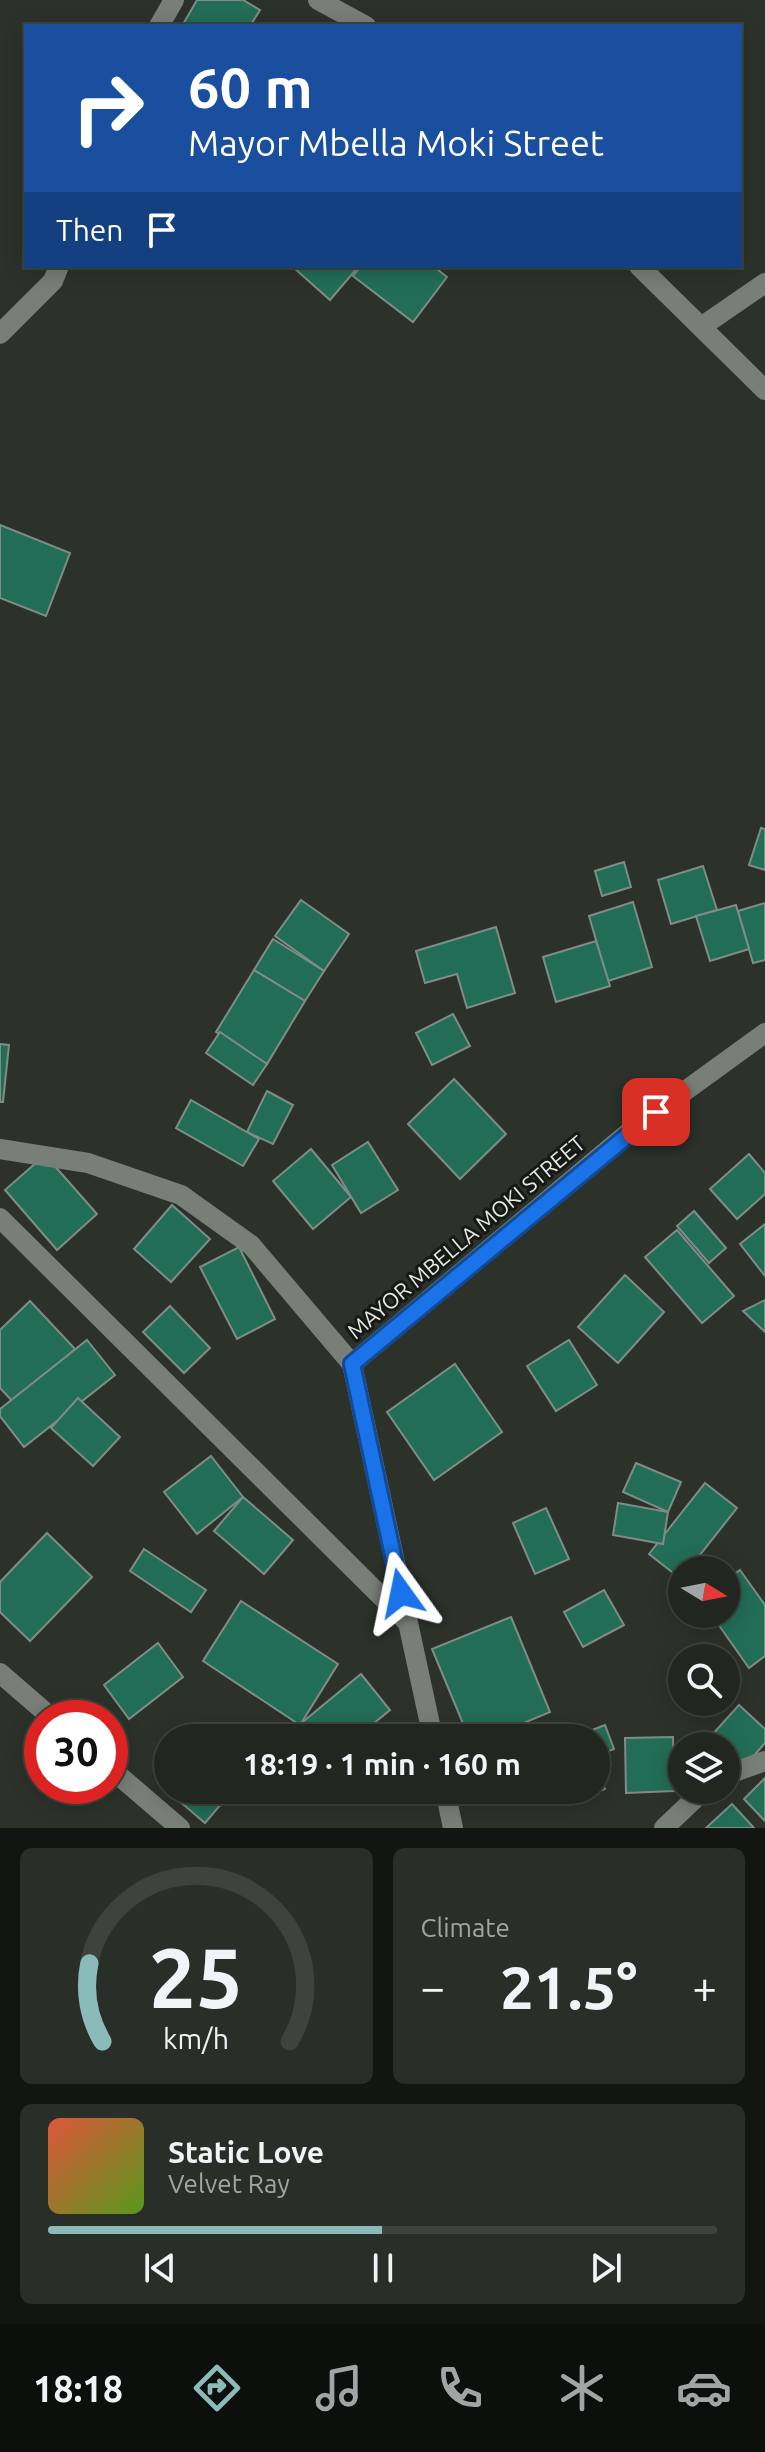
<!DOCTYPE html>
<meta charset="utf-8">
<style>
:root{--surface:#212620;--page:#292e29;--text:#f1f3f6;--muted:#a2a5a5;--line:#3e433e;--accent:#8bbbb9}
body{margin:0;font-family:Ubuntu,sans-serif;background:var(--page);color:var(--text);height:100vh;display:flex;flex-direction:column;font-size:30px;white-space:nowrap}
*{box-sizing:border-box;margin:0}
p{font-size:26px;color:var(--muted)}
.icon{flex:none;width:44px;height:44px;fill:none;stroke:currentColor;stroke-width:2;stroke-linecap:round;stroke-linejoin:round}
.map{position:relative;height:1828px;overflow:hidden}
.drawer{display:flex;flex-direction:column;gap:20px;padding:20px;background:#121512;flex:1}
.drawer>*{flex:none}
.guide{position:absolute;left:24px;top:24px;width:718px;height:244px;border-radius:0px;box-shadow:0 4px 20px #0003,0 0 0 2px var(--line);background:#1a4fa0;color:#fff;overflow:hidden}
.needle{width:52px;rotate:100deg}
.tools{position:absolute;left:668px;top:1556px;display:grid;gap:16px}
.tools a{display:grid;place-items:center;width:72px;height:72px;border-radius:50%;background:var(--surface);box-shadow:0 4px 20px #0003,0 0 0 2px var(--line);font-size:40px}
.speed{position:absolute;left:24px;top:1700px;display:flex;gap:16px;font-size:40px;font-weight:700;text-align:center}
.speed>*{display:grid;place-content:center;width:104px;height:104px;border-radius:50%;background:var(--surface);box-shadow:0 4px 20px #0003,0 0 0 2px var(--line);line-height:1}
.speed .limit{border:12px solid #d22;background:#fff;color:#111}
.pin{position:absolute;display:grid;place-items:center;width:68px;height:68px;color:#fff;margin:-34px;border-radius:16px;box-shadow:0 4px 12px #0006}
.me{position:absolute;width:88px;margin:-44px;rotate:348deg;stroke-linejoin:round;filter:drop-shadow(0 0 6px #0008)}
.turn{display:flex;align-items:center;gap:28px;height:168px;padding:0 32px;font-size:36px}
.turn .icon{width:104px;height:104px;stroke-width:2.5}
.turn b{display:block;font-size:56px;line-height:68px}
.then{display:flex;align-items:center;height:76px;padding:0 32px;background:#0003;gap:16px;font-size:30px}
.big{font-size:60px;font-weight:600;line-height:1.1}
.drawer .widget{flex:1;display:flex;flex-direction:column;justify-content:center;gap:12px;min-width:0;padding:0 28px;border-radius:12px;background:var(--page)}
.drawer .dial{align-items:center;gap:0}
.dial svg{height:208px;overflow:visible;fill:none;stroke:var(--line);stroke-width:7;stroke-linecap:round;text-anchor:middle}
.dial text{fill:var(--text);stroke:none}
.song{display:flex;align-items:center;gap:24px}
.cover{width:96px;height:96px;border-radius:12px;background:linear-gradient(135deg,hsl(10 70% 55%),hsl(90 70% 35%))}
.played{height:8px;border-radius:4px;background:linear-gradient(90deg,var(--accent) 50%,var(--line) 50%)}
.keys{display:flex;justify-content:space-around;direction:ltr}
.heat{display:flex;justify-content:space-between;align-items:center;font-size:44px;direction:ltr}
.drawer .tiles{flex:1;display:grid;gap:20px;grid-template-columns:1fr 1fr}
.widget:last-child{grid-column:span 2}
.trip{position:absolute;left:154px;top:1724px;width:456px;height:80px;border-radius:40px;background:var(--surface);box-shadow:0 4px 20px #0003,0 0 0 2px var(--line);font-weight:600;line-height:80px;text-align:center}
.dock{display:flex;height:128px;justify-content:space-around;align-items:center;background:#0d0f0d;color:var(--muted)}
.dock .icon{width:56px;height:56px}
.dock .current{color:var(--accent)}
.dock b{font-size:36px;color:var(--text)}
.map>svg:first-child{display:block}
.building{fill:#226d56;stroke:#7f8c87;stroke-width:2}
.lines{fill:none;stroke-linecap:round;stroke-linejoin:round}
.minor{stroke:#777f76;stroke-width:20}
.tertiary{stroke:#777f76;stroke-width:20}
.route-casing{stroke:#114b97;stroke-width:20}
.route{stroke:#1a73e8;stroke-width:14}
.labels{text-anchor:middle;stroke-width:6;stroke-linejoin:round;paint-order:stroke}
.street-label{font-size:22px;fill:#e5eae4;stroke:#161915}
</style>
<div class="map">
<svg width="765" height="1828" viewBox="0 0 765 1828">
<rect width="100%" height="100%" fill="#2c322a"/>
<!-- building -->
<g class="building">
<path d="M197,0H243L260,10L250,26H182Z"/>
<path d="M295,266H359L330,300L294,268Z"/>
<path d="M361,266H433L447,277L413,322L353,276Z"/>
<path d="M0,525L70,553L46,616L0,598Z"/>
<path d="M761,828L765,829V870L749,865Z"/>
<path d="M624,862L631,887L602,896L595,871Z"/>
<path d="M703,866L717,910L671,924L658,880Z"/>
<path d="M301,900L349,934L324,971L275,936Z"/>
<path d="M633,902L652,967L608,981L589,916Z"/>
<path d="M765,903V960L753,963L738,911Z"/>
<path d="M736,905L749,949L710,961L696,916Z"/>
<path d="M496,927L515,993L467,1008L457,974L425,983L416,951Z"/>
<path d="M273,939L324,971L305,1001L254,970Z"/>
<path d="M596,941L610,986L556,1002L543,957Z"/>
<path d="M254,970L305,1001L267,1064L216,1032Z"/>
<path d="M453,1014L470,1046L432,1065L416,1033Z"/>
<path d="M220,1032L267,1064L253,1085L206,1053Z"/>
<path d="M0,1044L9,1045L3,1102H0Z"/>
<path d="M454,1079L506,1134L460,1179L408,1124Z"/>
<path d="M267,1091L293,1105L273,1144L247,1132Z"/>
<path d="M191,1100L259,1139L243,1166L176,1128Z"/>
<path d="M368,1142L398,1190L361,1213L332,1165Z"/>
<path d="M311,1149L351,1197L313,1229L273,1181Z"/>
<path d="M749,1154L765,1173V1194L737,1219L710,1189Z"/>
<path d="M45,1155L97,1214L57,1250L5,1190Z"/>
<path d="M172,1205L210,1239L171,1282L134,1249Z"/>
<path d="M694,1211L726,1248L709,1263L677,1226Z"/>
<path d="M765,1224V1276L740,1244Z"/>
<path d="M677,1230L734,1296L702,1323L645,1257Z"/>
<path d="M239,1247L275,1319L237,1339L200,1267Z"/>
<path d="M625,1275L664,1312L618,1363L578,1327Z"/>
<path d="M765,1300V1332L743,1311Z"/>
<path d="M30,1301L75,1349L17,1406L0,1388V1330Z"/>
<path d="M170,1306L210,1348L184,1373L143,1332Z"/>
<path d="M87,1340L115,1375L24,1447L0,1416V1409Z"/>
<path d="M569,1340L597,1385L556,1411L527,1366Z"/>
<path d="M455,1364L502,1432L434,1480L387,1412Z"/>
<path d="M78,1398L120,1437L93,1466L51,1428Z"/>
<path d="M211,1456L243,1497L197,1534L164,1492Z"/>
<path d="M636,1463L681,1482L668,1512L623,1492Z"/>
<path d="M705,1483L737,1508L688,1570H682L681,1579L649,1554Z"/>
<path d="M243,1497L293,1540L264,1574L214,1531Z"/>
<path d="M618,1503L668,1512L663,1544L613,1535Z"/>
<path d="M546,1508L569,1559L535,1574L513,1523Z"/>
<path d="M47,1533L92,1577L30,1641L0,1612V1582Z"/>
<path d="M144,1549L206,1590L191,1612L130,1571Z"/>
<path d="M740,1570L765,1605V1656L749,1668L711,1614H726V1580Z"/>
<path d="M604,1590L624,1625L583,1647L564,1612Z"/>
<path d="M241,1601L338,1664L300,1725L203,1661Z"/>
<path d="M511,1617L550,1712L488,1738H469L432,1649Z"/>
<path d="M158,1643L183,1677L129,1719L104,1685Z"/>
<path d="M361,1674L390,1710L356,1738H299L293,1730Z"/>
<path d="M739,1705L765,1729V1743L744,1767L726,1750V1746H721L711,1736Z"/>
<path d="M561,1725L566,1738H526Z"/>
<path d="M605,1725L614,1749L596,1756V1738H571Z"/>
<path d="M673,1737L674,1791L626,1793L625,1738Z"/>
<path d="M596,1765L605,1789L588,1796L585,1790H596Z"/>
<path d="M168,1771V1790H233L205,1823L158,1783Z"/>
<path d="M765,1778V1821L744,1799Z"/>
<path d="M545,1790H585L550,1804Z"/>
<path d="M732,1804L754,1828H706Z"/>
</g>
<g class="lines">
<!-- minor -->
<g class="minor">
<path d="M318,0L366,26"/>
<path d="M159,26L174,0"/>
<path d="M639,266L765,390"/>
<path d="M701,327L765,283"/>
<path d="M0,334L53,281L59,266"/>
<path d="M0,1149L88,1163L181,1195L251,1245L352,1364"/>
<path d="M0,1218L406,1621"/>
<path d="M433,1738L352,1364L634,1128L765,1033"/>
<path d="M726,1775L765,1761"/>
<path d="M445,1790L453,1828"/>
<path d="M664,1828L704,1790"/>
</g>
<!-- tertiary -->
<g class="tertiary">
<path d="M0,1673L52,1718"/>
<path d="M110,1768L180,1828"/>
</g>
</g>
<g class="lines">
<!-- route casing -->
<g class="route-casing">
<path id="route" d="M401,1593L352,1364L656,1112"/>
</g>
<!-- route -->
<use href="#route" class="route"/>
</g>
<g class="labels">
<!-- street labels -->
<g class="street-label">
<text transform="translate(466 1237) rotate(-40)" y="8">MAYOR MBELLA MOKI STREET</text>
</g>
</g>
</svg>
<div class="tools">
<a><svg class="needle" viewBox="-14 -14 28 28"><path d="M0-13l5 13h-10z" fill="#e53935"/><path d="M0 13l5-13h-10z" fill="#a2a5a5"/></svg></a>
<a><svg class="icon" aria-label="search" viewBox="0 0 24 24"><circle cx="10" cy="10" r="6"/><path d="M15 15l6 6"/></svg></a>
<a><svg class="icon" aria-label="layers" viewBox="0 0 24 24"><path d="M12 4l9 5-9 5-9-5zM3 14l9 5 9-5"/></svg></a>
</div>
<div class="speed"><div class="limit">30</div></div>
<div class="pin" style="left:656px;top:1112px;background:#d93025"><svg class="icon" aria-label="arrive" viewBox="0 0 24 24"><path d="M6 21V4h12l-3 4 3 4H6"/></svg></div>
<svg class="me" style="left:401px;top:1593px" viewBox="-20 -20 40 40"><path d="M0-17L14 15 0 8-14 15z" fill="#1a73e8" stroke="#fff" stroke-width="4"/></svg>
<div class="trip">18:19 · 1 min · 160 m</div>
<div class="guide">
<div class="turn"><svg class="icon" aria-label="right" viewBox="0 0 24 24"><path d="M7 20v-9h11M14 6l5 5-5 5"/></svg><div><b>60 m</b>Mayor Mbella Moki Street</div></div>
<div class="then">Then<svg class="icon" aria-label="arrive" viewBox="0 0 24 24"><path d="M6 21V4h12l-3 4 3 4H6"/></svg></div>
</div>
</div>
<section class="drawer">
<div class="tiles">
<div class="widget dial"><svg viewBox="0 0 100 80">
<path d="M14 69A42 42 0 1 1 86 69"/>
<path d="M14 69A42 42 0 0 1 9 39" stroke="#8bbbb9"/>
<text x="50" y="56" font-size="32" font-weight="700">25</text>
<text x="50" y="72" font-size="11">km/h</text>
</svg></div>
<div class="widget"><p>Climate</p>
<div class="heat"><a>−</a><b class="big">21.5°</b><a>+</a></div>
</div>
<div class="widget">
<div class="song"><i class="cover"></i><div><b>Static Love</b><p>Velvet Ray</p></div></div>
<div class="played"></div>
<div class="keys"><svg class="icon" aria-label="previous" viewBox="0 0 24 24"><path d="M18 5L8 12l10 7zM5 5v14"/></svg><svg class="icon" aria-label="pause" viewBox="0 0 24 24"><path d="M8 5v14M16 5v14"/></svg><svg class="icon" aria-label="next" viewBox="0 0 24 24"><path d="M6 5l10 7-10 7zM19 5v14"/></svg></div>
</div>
</div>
</section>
<nav class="dock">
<b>18:18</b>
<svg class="icon current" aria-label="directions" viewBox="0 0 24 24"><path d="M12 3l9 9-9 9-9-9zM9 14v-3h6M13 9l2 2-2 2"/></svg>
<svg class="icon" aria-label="music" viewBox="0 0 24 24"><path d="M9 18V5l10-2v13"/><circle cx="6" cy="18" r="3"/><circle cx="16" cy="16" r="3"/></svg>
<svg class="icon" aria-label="phone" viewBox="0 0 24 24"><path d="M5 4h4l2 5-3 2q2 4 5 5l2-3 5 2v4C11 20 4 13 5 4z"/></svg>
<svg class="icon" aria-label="climate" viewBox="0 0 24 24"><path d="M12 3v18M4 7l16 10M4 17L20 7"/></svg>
<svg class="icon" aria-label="car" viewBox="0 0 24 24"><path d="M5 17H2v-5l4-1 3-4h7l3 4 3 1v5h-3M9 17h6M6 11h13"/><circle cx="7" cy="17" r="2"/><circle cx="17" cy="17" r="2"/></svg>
</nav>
